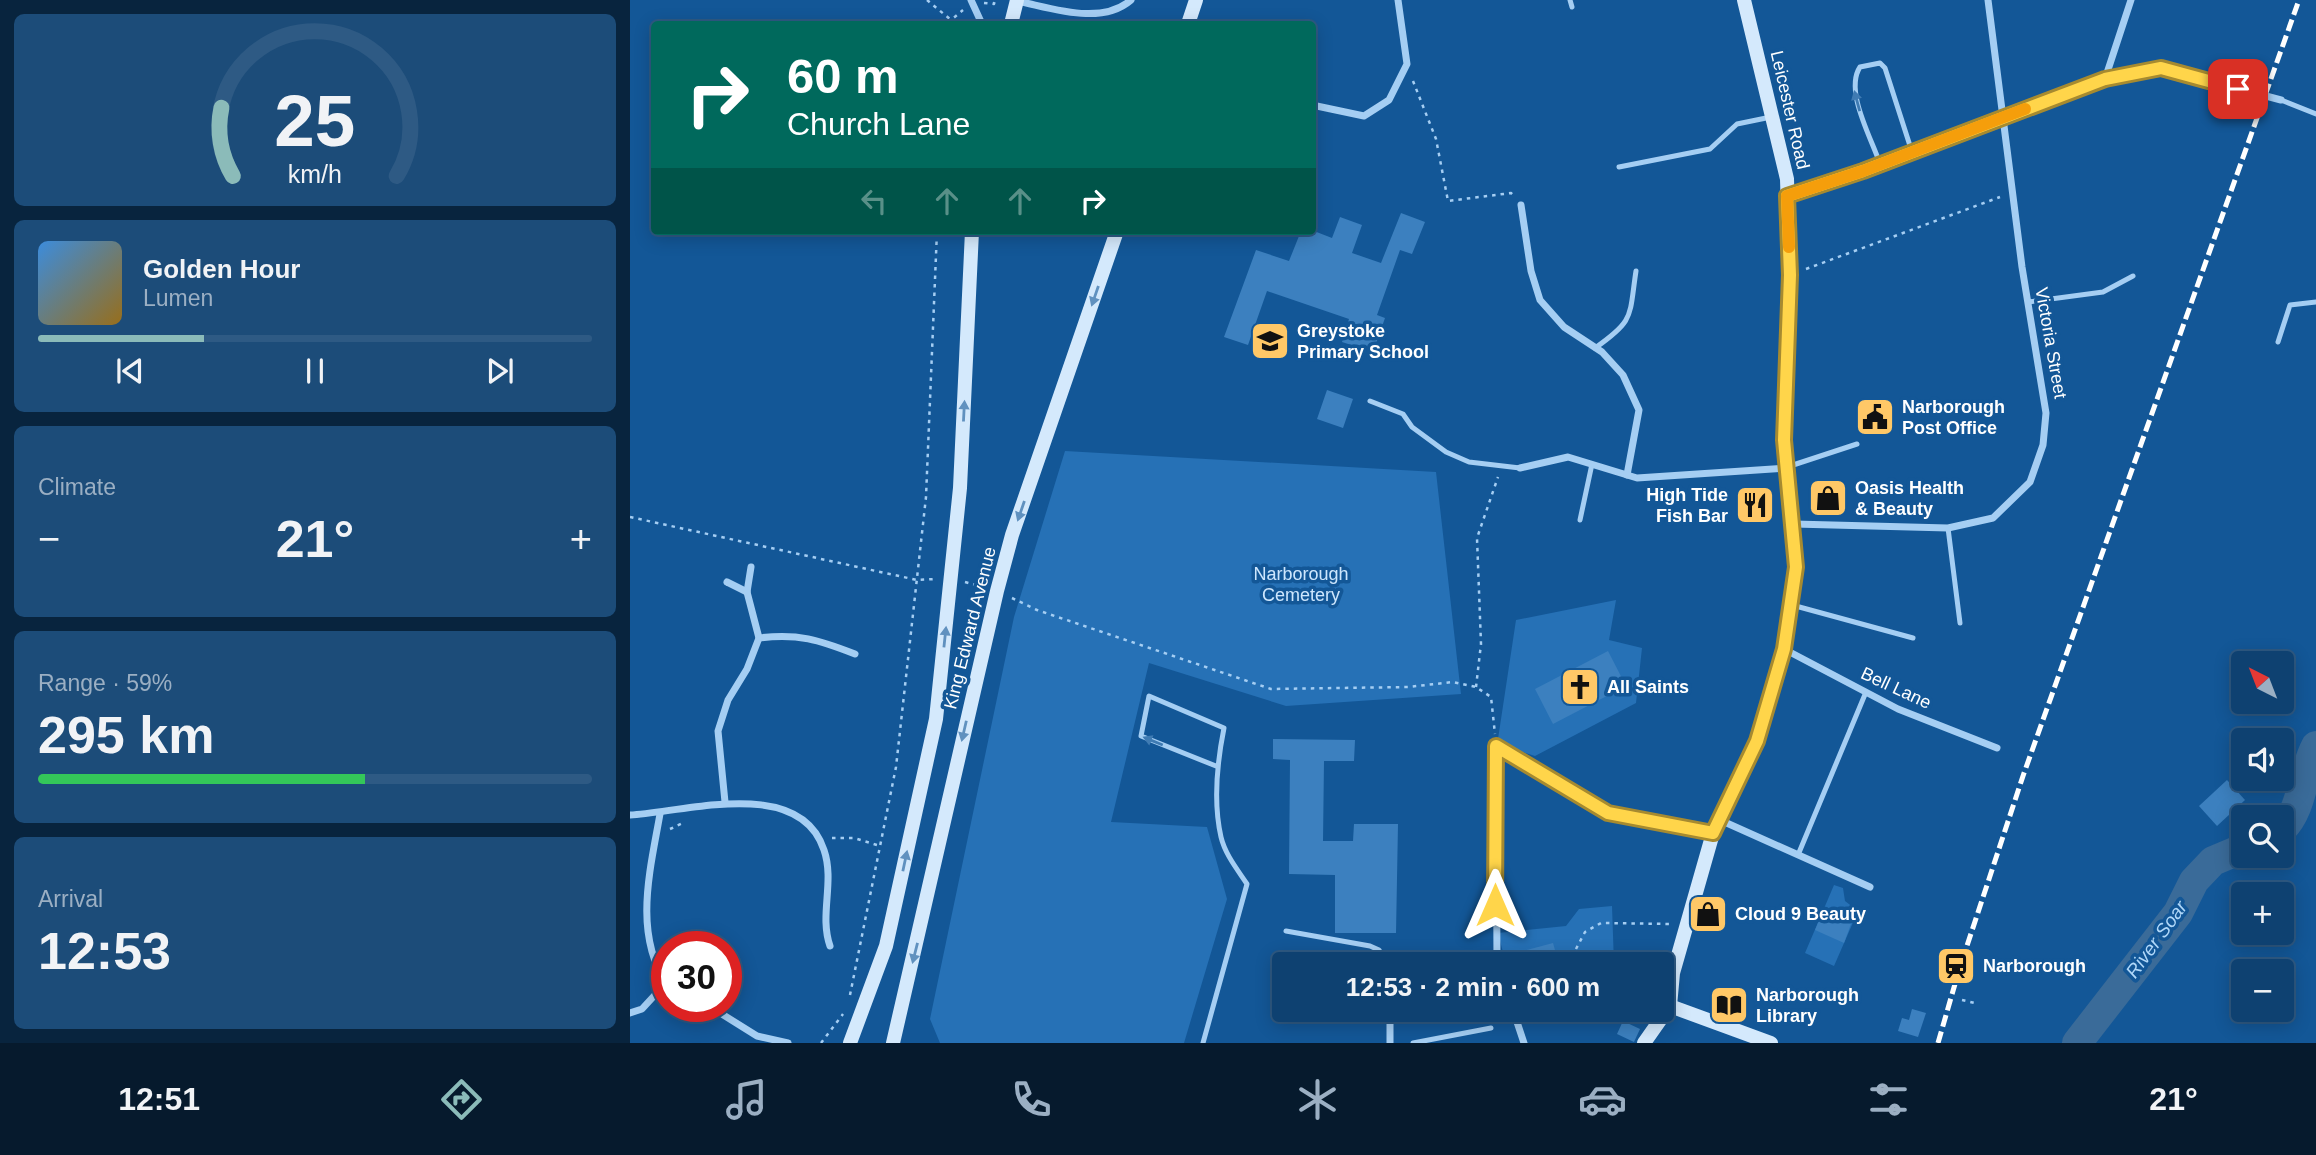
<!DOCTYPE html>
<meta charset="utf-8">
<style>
:root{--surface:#0e4171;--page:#1c4c79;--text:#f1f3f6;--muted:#9bafc3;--line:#2e5a84;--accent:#8bbbb9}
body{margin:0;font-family:Helvetica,sans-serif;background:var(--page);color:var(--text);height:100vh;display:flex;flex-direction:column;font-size:26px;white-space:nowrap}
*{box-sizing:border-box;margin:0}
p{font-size:23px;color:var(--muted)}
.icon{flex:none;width:38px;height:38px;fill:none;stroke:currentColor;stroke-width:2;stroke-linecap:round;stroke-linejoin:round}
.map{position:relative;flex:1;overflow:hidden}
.panel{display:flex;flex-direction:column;gap:14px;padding:14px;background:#08243e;width:630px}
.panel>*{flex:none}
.guide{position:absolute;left:21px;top:21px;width:665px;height:214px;border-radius:7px;box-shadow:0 4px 18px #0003,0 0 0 2px var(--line);background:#00695c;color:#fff;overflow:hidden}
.needle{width:46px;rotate:318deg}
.controls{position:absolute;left:1601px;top:651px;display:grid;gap:14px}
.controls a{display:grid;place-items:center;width:63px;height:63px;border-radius:7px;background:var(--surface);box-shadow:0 4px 18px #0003,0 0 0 2px var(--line);font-size:35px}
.speed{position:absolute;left:21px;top:931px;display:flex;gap:14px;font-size:35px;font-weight:700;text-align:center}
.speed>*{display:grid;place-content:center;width:91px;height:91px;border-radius:50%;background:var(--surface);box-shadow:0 4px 18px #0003,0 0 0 2px var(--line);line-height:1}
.speed .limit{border:10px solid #d22;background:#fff;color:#111}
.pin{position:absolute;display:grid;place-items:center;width:60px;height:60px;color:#fff;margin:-30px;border-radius:14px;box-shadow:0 4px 10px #0006}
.me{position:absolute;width:77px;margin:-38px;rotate:0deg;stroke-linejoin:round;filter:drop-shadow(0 0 5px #0008)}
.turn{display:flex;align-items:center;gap:24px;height:147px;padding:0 21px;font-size:32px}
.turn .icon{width:91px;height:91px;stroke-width:2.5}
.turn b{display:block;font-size:49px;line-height:60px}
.lanes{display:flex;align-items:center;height:66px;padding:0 21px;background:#0003;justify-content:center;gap:35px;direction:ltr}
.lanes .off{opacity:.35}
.big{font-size:52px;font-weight:600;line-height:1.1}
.panel .card{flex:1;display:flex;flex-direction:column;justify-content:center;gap:10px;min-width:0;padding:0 24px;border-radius:10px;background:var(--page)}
.panel .dial{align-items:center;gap:0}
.dial svg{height:182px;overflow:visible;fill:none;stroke:var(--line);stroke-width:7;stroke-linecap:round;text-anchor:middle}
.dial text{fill:var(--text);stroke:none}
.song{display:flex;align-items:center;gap:21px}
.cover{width:84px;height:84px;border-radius:10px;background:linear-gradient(135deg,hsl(210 70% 55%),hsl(40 70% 35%))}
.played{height:7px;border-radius:4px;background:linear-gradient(90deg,var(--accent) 30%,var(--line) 30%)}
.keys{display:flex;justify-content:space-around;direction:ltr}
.heat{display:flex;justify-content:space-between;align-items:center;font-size:38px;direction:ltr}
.charge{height:10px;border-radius:5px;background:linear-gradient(90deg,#34c759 59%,var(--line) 0)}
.trip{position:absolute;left:642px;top:952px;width:402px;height:70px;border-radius:7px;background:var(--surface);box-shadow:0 4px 18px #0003,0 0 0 2px var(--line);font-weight:600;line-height:70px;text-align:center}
.menu{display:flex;height:112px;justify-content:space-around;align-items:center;background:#061a2d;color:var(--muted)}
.menu .icon{width:49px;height:49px}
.menu .selected{color:var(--accent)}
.menu b{font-size:32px;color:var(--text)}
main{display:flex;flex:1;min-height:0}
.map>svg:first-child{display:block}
.green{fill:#2671b6}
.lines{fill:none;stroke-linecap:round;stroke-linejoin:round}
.river{stroke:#3a6b99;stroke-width:30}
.building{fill:#3c80bf}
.path{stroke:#a5cef3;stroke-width:2.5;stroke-dasharray:3.5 5;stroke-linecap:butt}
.lane{stroke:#a5cef3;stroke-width:5}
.street{stroke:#a5cef3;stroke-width:7}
.secondary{stroke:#d4e9fc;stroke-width:14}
.rail{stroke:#fff;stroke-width:5;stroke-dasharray:12 5;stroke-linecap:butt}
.street-bridge{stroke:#a5cef3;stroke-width:7}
.oneway{fill:#3f7bb3}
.oneway2{fill:#6091bf}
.route-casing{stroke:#a68a30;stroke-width:18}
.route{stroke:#ffd54a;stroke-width:12}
.slow{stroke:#f59e0b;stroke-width:12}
.labels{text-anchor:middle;stroke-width:7;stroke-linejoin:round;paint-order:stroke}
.street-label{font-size:18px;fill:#fff;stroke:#135797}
.poi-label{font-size:18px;font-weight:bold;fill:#fff;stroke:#135797;text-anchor:start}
.park-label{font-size:18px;fill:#cde6fd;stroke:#135797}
.water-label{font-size:19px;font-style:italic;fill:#b1d8f9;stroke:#135797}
</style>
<main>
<section class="panel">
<div class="card dial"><svg viewBox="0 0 100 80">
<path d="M14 69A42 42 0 1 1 86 69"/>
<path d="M14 69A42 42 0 0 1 9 39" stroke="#8bbbb9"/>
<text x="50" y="56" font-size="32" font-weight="700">25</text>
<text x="50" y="72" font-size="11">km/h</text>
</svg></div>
<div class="card">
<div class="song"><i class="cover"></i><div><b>Golden Hour</b><p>Lumen</p></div></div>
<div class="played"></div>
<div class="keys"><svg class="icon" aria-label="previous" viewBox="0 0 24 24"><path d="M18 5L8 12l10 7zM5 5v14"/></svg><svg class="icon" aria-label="pause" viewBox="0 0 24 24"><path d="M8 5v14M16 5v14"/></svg><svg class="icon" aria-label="next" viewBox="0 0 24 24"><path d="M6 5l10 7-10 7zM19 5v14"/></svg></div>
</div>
<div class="card"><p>Climate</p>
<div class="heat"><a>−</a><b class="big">21°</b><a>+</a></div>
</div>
<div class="card"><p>Range · 59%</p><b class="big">295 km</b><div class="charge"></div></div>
<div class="card"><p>Arrival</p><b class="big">12:53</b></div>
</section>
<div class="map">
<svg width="1686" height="1043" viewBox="0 0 1686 1043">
<rect width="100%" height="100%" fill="#135797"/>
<!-- green -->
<g class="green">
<path d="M435,451L806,472L831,694L656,706L519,663L481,822L577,827L597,899L554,1043H310L300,1019L384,617Z"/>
<path d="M986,600L979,640L1012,648L1006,703L905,756L877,747L868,739L886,620Z"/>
<path d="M1204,885L1213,888L1215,901L1228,911L1204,966L1175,953Z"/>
<path d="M982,906L984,964H876L868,933L936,926L949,909Z"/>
</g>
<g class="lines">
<!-- river -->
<g class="river">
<path d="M1652,829C1673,809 1672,772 1686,746"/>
<path d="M1447,1043L1548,913L1564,881L1583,861L1614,848"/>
</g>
</g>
<!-- building -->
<g class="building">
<path d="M771,213L795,222L782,254L770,250L747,315L755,318L743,352L712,342L719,319L637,291L618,345L594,337L626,250L659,261L671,231H684L702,238L710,217L732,225L722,253L751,263Z"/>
<path d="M697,390L723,399L713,428L687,419Z"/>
<path d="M978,651L996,686L923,724L905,689Z"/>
<path d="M643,739L725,740L724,761H694L693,841H723L724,824H768L766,933H705V875L659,874L660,760L643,759Z"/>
<path d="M1597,780L1615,800L1587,826L1569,806Z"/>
<path d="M1193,911L1221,924L1214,943L1185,930Z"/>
<path d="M923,943L929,964H889L886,953Z"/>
<path d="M1282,1009L1296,1013L1288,1037L1268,1031L1272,1018L1279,1020Z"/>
<path d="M903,1010H949L950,1018L905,1024Z"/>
<path d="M993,1021L1010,1029L1004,1042L987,1034Z"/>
</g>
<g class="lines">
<!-- path -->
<g class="path">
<path d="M297,0L321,20"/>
<path d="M354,3L364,4L365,0"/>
<path d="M323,24L321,20L333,10"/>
<path d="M783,81L806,139L818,201L881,193L885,197"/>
<path d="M1176,269L1370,197"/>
<path d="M0,517L287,580L305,579"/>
<path d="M335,582L353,587"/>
<path d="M382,598L407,610L641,689L778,687L823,682L846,687L861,697L865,734"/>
<path d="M846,687L851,644L847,538L868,477"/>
<path d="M40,829L55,822"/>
<path d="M202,838H224L250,846"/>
<path d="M938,964L955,932L971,923L1043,924"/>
<path d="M220,995L266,767L296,497L307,231"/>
<path d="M1332,1000L1345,1003"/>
<path d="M191,1043L213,1014"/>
</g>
<!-- lane -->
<g class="lane">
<path d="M940,0L942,7"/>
<path d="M1651,100L1686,114"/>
<path d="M1250,164C1242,139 1214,91 1230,67L1250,63L1255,68L1282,152"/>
<path d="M989,167L1080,149L1107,124L1141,117"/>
<path d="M1398,302L1473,292L1503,276"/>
<path d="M1648,342L1660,305L1686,302"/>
<path d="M965,348C1005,320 999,317 1006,271"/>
<path d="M740,401L773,414L782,427L816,452L839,462L890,468"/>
<path d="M1157,467L1227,444"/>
<path d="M950,520L962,464"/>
<path d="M1318,528L1330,623"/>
<path d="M1162,605L1283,638"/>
<path d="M1168,855L1236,692"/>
<path d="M656,931L740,946L749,950L757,964"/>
<path d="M573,1043L617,884C607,869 595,854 591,837C583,802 587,763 594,728L519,696L511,736L586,766"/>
<path d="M783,1043L861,1028"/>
</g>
<!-- street -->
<g class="street">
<path d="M341,0L352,24"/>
<path d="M387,1C422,8 471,26 501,0"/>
<path d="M1475,79L1501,0"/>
<path d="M682,105L734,116L759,100L777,64L768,0"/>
<path d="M1158,196L1233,171L1475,79L1531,68L1587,83"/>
<path d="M891,205L901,271L910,300L934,327L972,352L993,375L1009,410L997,475"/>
<path d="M890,468L938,457L1007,478L1157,468"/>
<path d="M1164,524L1318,528L1363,518L1400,482L1413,445L1416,413L1392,267L1358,0"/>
<path d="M97,582L117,592"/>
<path d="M129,638C168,633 189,640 225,654"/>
<path d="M1154,649L1268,709L1367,748"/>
<path d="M866,746L978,813L1083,833"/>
<path d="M866,746L867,964"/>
<path d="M95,802L88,731L98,700L117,669L129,638L117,592L121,567"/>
<path d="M30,814C20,871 3,933 37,985"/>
<path d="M0,815C55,812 170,776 194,850C205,882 189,915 200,946"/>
<path d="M1090,820L1240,887"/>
<path d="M79,1006L127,1036L158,1043"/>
<path d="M760,1010V1043"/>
<path d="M883,1010L894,1043"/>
<path d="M0,1013L12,1009L35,984"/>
</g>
<!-- secondary -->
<g class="secondary">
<path d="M381,24L387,0"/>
<path d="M558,24L566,0"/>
<path d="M1040,1006L1043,973L1083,833L1127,741L1154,649L1166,567L1154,440L1160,275L1157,179L1114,0"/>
<path d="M1040,1006L1141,1043"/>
<path d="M220,1043L256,946L306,719L330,488L342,231"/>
<path d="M263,1043L367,591L382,535L487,231"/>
<path d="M1014,1043L1040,1006"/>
</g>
<!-- rail -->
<path class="rail" d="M1308,1043L1329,970L1393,776L1669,0"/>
<!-- street-bridge -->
<path class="street-bridge" d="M1587,83L1651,100"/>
</g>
<!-- one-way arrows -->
<defs><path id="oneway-solid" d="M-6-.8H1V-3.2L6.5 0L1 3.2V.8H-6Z" transform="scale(1.75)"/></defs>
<g class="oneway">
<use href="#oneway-solid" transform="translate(1227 101) rotate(-105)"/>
<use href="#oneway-solid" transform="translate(523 741) rotate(-158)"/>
</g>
<g class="oneway2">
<use href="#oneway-solid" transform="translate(465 296) rotate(109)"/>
<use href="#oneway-solid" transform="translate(334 411) rotate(-87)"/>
<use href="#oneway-solid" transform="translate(391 511) rotate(109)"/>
<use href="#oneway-solid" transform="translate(315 637) rotate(-84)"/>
<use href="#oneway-solid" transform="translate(334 731) rotate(103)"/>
<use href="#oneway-solid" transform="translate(275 861) rotate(-78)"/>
<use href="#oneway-solid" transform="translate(285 953) rotate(104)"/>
</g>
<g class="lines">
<!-- route casing -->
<g class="route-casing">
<path id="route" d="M865,905L866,746L978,813L1083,833L1127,741L1154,649L1166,567L1154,440L1160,275L1157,196L1233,171L1475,79L1531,68L1608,89"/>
</g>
<!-- route -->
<use href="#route" class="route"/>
<!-- slow -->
<path class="slow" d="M1159,247L1157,196L1233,171L1395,109"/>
</g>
<!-- icons -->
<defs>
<g id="school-square" transform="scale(2.0125)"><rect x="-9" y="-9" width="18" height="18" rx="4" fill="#ffc867" stroke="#135797"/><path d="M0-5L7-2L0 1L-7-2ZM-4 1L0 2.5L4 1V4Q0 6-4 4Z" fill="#111"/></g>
<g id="civic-square" transform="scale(2.0125)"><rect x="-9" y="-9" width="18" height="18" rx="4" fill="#ffc867" stroke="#135797"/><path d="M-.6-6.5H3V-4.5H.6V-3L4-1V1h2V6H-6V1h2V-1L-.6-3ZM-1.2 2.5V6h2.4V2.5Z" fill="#111"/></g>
<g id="shop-square" transform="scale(2.0125)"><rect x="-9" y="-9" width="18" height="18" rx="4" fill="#ffc867" stroke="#135797"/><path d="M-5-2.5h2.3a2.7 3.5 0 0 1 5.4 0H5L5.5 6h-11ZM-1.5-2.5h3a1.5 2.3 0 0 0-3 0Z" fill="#111"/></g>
<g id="restaurant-square" transform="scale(2.0125)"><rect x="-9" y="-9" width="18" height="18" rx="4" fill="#ffc867" stroke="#135797"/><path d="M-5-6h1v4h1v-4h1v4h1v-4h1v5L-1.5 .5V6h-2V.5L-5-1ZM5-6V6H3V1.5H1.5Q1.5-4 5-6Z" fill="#111"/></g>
<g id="church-square" transform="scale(2.0125)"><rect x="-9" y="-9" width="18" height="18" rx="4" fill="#ffc867" stroke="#135797"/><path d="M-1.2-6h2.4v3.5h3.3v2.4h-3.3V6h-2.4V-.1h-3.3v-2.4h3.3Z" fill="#111"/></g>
<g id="station-square" transform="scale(2.0125)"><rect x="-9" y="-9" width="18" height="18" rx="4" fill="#ffc867" stroke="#135797"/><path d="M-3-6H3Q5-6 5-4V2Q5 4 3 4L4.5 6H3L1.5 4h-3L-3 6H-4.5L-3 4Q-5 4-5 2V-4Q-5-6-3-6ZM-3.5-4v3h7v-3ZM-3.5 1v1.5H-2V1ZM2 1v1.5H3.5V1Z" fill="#111"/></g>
<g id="library-square" transform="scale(2.0125)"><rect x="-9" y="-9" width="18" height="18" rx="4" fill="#ffc867" stroke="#135797"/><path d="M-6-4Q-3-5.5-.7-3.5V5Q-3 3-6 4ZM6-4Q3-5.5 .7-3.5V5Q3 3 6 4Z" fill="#111"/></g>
</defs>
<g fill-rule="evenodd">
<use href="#school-square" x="640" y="341"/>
<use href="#civic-square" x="1245" y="417"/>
<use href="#shop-square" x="1198" y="498"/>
<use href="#restaurant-square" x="1125" y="505"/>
<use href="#church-square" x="950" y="687"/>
<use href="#shop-square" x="1078" y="914"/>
<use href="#station-square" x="1326" y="966"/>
<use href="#library-square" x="1099" y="1005"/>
</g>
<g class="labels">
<!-- street labels -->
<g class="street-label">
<text transform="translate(1160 110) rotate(77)" y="6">Leicester Road</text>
<text transform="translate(1421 343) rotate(80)" y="6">Victoria Street</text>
<text transform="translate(340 628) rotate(-76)" y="6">King Edward Avenue</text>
<text transform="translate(1266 688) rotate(25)" y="6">Bell Lane</text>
</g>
<!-- poi labels -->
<g class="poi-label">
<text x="667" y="337">Greystoke<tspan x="667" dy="21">Primary School</tspan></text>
<text x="1272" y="413">Narborough<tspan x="1272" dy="21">Post Office</tspan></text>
<text x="1225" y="494">Oasis Health<tspan x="1225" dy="21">&amp; Beauty</tspan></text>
<text x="1098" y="501" text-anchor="end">High Tide<tspan x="1098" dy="21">Fish Bar</tspan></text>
<text x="977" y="693">All Saints</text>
<text x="1105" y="920">Cloud 9 Beauty</text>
<text x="1353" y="972">Narborough</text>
<text x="1126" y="1001">Narborough<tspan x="1126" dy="21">Library</tspan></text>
</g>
<!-- park labels -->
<g class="park-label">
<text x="671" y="580">Narborough<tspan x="671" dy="21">Cemetery</tspan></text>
</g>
<!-- water labels -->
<g class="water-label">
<text transform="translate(1526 939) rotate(-54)" y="7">River Soar</text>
</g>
</g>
</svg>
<div class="controls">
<a><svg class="needle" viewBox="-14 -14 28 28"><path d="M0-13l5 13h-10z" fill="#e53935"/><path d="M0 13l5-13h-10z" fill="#9bafc3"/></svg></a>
<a><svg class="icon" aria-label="sound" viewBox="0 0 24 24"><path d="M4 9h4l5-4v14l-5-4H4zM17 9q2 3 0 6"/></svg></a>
<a><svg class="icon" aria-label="search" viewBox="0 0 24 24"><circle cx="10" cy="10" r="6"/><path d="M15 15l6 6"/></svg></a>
<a>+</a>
<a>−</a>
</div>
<div class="speed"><div class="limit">30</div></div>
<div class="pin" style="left:1608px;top:89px;background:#d93025"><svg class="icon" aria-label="arrive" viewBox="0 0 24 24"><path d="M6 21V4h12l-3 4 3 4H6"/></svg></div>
<svg class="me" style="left:865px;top:905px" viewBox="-20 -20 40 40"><path d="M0-17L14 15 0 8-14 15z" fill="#ffd54a" stroke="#fff" stroke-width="4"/></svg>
<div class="trip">12:53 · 2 min · 600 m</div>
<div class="guide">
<div class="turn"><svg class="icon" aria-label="right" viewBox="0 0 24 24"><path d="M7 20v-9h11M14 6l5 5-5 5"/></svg><div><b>60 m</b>Church Lane</div></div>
<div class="lanes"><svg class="icon off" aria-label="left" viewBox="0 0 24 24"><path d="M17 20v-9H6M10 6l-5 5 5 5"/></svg><svg class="icon off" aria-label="ahead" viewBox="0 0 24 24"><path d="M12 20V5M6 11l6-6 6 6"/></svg><svg class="icon off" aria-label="ahead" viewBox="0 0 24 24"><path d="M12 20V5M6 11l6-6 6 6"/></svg><svg class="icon" aria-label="right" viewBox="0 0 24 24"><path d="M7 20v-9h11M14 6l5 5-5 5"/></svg></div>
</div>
</div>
</main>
<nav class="menu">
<b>12:51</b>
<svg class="icon selected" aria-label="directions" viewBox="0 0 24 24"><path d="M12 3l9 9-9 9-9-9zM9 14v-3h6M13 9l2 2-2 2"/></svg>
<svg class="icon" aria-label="music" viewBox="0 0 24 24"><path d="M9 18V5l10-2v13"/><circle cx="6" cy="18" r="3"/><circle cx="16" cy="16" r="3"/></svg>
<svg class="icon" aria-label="phone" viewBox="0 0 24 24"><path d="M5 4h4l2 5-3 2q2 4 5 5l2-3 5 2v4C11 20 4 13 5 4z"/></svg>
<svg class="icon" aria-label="climate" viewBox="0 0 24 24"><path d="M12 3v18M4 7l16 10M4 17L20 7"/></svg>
<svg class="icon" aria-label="car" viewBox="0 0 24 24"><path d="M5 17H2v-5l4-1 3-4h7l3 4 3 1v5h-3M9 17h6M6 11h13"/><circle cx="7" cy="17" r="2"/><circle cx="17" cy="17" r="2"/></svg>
<svg class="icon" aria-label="filters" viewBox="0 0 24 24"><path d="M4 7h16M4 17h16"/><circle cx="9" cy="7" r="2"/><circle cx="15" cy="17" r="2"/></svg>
<b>21°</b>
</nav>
